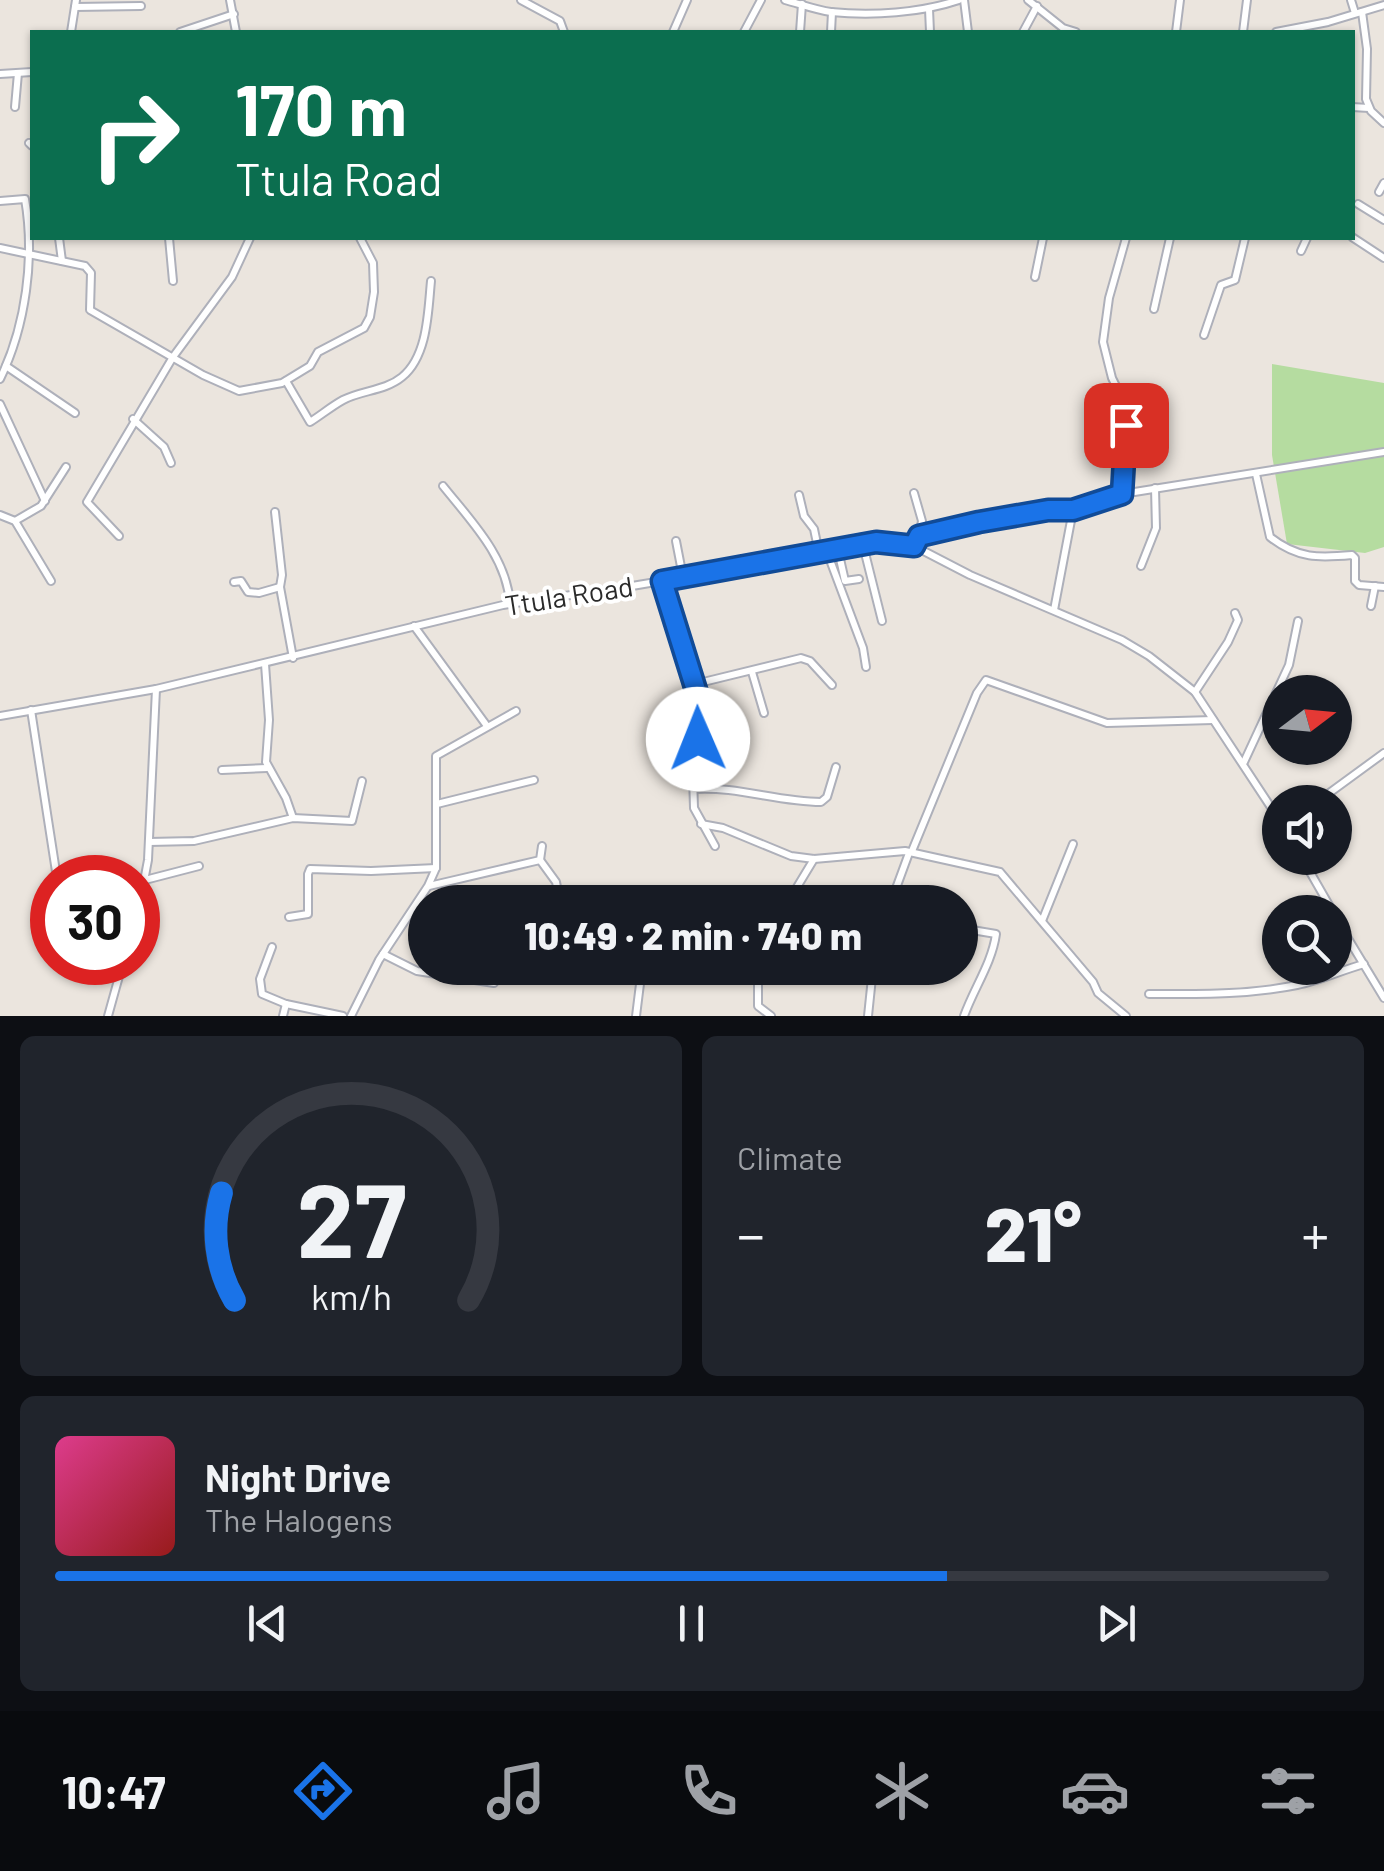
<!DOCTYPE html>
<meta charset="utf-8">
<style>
:root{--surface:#171b24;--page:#20242c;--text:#f1f3f6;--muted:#9ea1a6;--line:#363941;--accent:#1a73e8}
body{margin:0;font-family:Barlow,sans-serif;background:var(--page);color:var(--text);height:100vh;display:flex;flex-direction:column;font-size:38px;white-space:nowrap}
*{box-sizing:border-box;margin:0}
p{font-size:32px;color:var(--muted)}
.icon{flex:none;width:55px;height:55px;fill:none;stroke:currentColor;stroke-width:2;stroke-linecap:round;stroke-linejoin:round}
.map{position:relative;height:1016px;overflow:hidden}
.sheet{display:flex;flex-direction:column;gap:20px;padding:20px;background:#0d0f14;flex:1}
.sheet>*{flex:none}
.top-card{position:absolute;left:30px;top:30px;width:1325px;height:210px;border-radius:0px;box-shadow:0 2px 8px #0004;background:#0b6e4f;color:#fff;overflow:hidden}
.needle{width:65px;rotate:74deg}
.buttons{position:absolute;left:1262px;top:675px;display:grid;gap:20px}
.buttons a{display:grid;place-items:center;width:90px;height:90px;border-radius:50%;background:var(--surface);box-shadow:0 2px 8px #0004;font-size:50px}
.speed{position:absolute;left:30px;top:855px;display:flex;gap:20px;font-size:50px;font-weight:700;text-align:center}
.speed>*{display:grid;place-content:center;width:130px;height:130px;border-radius:50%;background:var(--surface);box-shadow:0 2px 8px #0004;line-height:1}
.speed .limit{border:15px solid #d22;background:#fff;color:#111}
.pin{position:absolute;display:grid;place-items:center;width:85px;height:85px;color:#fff;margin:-42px;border-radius:20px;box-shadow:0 5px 15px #0006}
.me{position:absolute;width:110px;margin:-55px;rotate:359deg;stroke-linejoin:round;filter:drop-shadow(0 0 8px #0008)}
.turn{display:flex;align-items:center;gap:35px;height:210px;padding:0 40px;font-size:45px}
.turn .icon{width:130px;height:130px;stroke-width:2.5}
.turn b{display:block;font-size:70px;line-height:85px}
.big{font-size:75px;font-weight:800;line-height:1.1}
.sheet .widget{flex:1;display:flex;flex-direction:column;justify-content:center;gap:15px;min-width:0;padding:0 35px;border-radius:15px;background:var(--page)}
.sheet .dial{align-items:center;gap:0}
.dial svg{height:260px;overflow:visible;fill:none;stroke:var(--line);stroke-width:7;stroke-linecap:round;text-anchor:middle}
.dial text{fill:var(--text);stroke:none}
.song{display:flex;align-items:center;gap:30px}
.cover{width:120px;height:120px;border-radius:15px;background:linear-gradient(135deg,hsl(330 70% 55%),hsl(0 70% 35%))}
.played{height:10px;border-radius:5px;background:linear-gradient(90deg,var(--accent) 70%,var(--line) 70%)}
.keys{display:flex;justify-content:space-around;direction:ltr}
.heat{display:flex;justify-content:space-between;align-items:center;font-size:55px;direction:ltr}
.sheet .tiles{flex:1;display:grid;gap:20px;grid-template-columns:1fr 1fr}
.widget:last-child{grid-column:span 2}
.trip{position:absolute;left:408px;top:885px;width:570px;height:100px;border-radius:50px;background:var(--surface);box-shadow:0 2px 8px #0004;font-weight:800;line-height:100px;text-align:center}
.tabs{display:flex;height:160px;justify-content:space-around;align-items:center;background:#090b0e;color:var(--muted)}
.tabs .icon{width:70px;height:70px}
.tabs .active{color:var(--accent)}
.tabs b{font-size:45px;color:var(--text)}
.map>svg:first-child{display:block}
.green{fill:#b5dca0}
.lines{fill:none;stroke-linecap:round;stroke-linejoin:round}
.minor-casing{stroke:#aeb0ba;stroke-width:10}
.minor{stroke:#fff;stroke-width:6}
.route-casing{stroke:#114b97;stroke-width:25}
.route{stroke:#1a73e8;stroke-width:18}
.labels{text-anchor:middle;stroke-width:8;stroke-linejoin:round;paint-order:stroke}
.street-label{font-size:28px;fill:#2a2a2a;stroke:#fff}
</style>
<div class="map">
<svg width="1384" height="1016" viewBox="0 0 1384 1016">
<rect width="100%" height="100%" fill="#ebe5de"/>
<!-- green -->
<path class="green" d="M1272,364L1384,383V547L1365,553L1287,544L1272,455Z"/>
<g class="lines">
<!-- minor casing -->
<g class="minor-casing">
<g id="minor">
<path d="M230,0L236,32"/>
<path d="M521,0L560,21L564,32"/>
<path d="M785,0C800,4 816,10 831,12C872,16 921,13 959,0"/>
<path d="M964,0L968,32"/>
<path d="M1028,0L1063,28L1076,32"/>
<path d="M1351,0L1355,13"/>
<path d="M75,7L141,6"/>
<path d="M929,9L930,32"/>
<path d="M1362,12L1367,49L1366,99L1371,111L1384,123"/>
<path d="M71,32L76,0"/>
<path d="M180,32L234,14"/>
<path d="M673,32L687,0"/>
<path d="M744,32L761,0"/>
<path d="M800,32L802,4"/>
<path d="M831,32L832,12"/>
<path d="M1023,32L1037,6"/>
<path d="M1176,32L1180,0"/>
<path d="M1243,32L1247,0"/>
<path d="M1276,32L1328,22L1384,5"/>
<path d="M0,74L32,72"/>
<path d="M15,107L18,73"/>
<path d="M1352,107L1369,108"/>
<path d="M29,143L32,146"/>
<path d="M1379,192L1384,183"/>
<path d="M0,201L25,199C35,257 26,326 0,379"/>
<path d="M1358,204L1384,220"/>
<path d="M1352,237L1384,258"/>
<path d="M59,238L62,261"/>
<path d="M169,238L173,281"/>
<path d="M0,248L85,266L91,273L90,310L203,375L239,391L282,383L310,366L318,352L364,328L370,317L374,292L373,263L360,238"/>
<path d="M1301,251L1307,238"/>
<path d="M1035,277L1043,238"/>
<path d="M1154,309L1170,238"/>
<path d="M1204,335L1221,285L1235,280L1245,238"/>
<path d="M6,366L75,413"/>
<path d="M286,381L310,422C321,415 332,406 343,400C362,390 385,391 402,377C428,356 428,311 431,281"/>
<path d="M0,404L45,501"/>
<path d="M133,419L164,447L171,463"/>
<path d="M1256,474L1270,537C1298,559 1319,558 1352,555L1355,558V581L1359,585L1384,587"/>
<path d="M443,486C471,521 507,557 510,604"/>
<path d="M914,493L922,521L919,536"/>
<path d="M1122,494L1126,406L1112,378L1103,342L1109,298L1126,238"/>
<path d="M799,495L804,516L814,529L819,553"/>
<path d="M275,512L282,575L280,587L293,658"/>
<path d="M0,515L15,521L51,581"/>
<path d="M15,521L41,506L66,467"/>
<path d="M119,536L87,502L173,357L232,277L250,238"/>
<path d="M676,541L683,577"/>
<path d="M863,545L882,621"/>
<path d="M914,546L919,536L979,522L1048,510H1073L1122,494L1384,452"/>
<path d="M838,550L845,581L859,579"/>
<path d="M827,552L863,648L866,667"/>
<path d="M1141,566L1156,528L1155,488"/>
<path d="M662,581L701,706L693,776L694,808L715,846"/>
<path d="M234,582L241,581L248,592L259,593L280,587"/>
<path d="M1371,606L1375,586"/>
<path d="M1054,610L1073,510"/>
<path d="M414,626L487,726"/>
<path d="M265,664L269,720L266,762L286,798L293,818"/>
<path d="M752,672L764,713"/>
<path d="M695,684L801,658L810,661L832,685"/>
<path d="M1195,692L1228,642L1238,620L1235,613"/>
<path d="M31,710L57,878"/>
<path d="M0,716L156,689L503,605L632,586L893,542L914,546L970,575L1122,640L1149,656L1195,692L1280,821"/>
<path d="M1244,762L1289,665L1298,621"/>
<path d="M222,770L267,768"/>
<path d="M694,789C737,786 778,802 821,802L827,797L836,767"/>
<path d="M1317,802L1384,753"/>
<path d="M437,804L534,780"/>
<path d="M701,824L723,828L791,856L814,859L905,851L1000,872L1093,982L1098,993L1126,1016"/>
<path d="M149,842L194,841L293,818L352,821L362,781"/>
<path d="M912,851L977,693L986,680L1107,723L1213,720"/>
<path d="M1302,858L1333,912"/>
<path d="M540,860L556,882L560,902"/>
<path d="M145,880L199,866"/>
<path d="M429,886L540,860L542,846"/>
<path d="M788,902L814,859"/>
<path d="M891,902L909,853"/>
<path d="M138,913L148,860L156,689"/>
<path d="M289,917L308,914V874L310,869L371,871L436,868"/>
<path d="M1335,917L1384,998"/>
<path d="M1042,921L1073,844"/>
<path d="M960,928L996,934C992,963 974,988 964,1016"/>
<path d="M272,947L260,979L262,994L286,1004L343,1016"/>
<path d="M383,954L417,971L494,983"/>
<path d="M758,968V1006L771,1016"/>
<path d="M1149,994C1198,994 1248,995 1297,985C1319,981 1342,970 1364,964"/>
<path d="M108,1016L123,962"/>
<path d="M283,1016L286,1004"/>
<path d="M351,1016L379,960L428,886L436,868V756L516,711"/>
<path d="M636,1016L642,968"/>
<path d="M868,1016L873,968"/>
</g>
</g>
<!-- minor -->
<use href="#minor" class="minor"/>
</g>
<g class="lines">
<!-- route casing -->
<g class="route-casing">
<path id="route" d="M698,739L701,706L662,581L876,542L914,546L919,536L979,522L1048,510H1073L1122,494L1126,425"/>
</g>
<!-- route -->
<use href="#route" class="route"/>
</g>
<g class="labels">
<!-- street labels -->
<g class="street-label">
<text transform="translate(569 596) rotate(-9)" y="10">Ttula Road</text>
</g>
</g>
</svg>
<div class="buttons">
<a><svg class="needle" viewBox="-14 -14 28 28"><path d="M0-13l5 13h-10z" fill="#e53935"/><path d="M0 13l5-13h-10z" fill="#9ea1a6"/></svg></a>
<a><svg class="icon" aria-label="sound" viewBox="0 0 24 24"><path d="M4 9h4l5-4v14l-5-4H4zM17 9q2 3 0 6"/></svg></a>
<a><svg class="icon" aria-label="search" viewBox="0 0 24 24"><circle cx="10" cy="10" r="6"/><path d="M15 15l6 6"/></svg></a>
</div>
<div class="speed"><div class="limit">30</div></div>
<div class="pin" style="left:1126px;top:425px;background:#d93025"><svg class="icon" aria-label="arrive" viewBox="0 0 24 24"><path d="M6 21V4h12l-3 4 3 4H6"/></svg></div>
<svg class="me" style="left:698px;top:739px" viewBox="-20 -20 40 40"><circle r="19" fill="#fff"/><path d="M0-13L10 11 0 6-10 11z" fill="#1a73e8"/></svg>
<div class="trip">10:49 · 2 min · 740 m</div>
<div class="top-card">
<div class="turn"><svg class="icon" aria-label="right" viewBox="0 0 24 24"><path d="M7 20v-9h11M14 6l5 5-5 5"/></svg><div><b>170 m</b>Ttula Road</div></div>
</div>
</div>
<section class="sheet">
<div class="tiles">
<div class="widget dial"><svg viewBox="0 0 100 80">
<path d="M14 69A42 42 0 1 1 86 69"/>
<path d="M14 69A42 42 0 0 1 10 36" stroke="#1a73e8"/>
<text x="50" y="56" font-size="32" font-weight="700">27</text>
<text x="50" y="72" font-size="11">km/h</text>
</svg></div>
<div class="widget"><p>Climate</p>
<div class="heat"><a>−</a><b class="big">21°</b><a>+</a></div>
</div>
<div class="widget">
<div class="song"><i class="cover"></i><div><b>Night Drive</b><p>The Halogens</p></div></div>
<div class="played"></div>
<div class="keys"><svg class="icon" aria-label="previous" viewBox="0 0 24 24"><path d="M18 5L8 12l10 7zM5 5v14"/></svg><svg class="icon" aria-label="pause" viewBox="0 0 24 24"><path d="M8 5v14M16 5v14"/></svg><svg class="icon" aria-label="next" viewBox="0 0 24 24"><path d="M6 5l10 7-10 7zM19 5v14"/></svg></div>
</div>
</div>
</section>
<nav class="tabs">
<b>10:47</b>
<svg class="icon active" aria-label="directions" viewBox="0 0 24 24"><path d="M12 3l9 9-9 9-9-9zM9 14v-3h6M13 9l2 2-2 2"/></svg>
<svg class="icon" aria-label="music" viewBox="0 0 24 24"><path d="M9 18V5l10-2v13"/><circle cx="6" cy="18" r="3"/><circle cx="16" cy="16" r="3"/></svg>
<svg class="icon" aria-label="phone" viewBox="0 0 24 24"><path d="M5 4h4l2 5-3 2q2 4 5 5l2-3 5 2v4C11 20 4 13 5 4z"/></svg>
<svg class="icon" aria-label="climate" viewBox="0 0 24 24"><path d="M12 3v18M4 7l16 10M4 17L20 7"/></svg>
<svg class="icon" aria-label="car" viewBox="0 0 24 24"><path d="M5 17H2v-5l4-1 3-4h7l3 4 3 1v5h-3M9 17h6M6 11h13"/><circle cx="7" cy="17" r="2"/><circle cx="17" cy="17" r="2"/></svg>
<svg class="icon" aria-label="filters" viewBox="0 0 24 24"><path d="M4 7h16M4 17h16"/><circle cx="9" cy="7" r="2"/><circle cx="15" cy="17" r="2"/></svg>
</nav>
